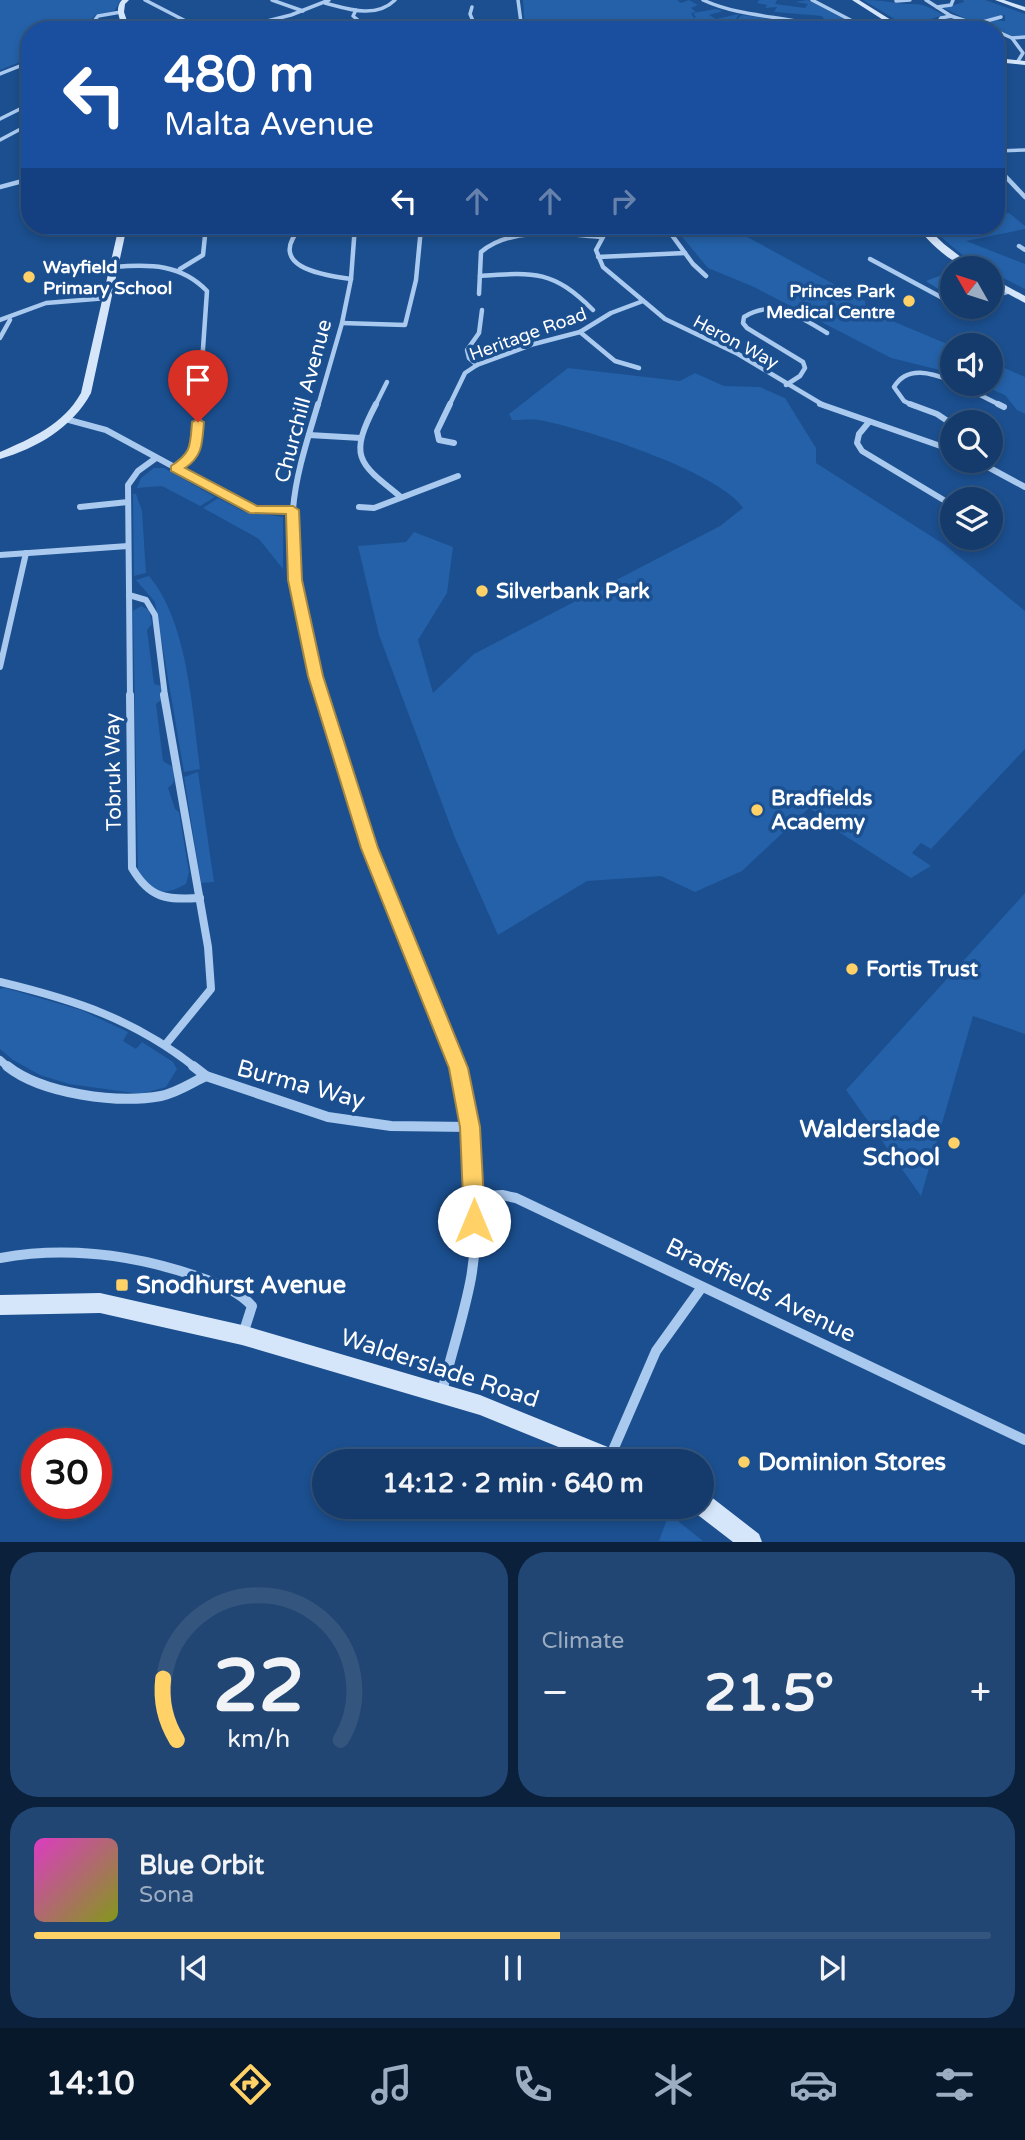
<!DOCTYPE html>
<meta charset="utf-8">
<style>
:root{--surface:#143b6b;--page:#214673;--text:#f1f3f6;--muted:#9dadc1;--line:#33557e;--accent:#ffd166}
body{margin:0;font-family:"Varela Round",sans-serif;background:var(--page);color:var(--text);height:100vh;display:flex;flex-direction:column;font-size:26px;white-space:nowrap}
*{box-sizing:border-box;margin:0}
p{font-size:23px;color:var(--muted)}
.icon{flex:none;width:38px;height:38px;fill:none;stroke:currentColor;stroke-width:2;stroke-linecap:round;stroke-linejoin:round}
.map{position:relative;height:1542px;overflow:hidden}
.sheet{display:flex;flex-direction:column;gap:10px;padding:10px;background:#0b203b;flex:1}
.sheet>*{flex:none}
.hud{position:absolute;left:21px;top:21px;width:984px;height:214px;border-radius:28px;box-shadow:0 4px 10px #0003,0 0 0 2px var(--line);background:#1a4fa0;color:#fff;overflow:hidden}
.needle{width:46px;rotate:309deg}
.buttons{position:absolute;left:940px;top:256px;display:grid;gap:14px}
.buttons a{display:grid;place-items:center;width:63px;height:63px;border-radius:50%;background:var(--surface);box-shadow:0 4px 10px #0003,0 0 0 2px var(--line);font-size:35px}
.speed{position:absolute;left:21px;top:1428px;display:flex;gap:14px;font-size:35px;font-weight:700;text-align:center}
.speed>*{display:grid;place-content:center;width:91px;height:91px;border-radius:50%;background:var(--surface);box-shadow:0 4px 10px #0003,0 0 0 2px var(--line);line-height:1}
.speed .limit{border:10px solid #d22;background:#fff;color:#111}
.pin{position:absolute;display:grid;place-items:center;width:60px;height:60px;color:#fff;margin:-72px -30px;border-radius:50% 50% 50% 0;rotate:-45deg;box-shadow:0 0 7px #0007}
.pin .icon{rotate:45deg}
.me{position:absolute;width:77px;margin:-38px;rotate:0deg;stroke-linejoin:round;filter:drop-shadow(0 0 5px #0008)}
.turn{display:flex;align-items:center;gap:24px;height:147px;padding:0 28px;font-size:32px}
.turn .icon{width:91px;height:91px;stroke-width:2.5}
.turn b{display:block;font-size:49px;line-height:60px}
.lanes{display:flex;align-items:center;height:66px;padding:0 28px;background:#0003;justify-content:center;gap:35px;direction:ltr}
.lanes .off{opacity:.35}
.big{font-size:52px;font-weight:700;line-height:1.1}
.sheet .card{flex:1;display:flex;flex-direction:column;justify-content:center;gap:10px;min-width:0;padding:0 24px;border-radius:28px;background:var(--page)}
.sheet .dial{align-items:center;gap:0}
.dial svg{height:182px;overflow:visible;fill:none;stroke:var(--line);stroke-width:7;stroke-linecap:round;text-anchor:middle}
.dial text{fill:var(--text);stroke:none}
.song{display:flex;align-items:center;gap:21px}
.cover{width:84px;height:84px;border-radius:10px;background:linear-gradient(135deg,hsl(310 70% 55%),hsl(70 70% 35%))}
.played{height:7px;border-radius:4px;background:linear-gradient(90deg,var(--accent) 55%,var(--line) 55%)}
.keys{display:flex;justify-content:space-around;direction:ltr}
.heat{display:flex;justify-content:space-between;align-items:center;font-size:38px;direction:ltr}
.sheet .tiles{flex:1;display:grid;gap:10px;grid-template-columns:1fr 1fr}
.card:last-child{grid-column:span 2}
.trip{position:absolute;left:312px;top:1449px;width:402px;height:70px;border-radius:35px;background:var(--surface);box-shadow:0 4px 10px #0003,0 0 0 2px var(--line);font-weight:700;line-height:70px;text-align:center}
.dock{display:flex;height:112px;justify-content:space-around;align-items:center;background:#08182b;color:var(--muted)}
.dock .icon{width:49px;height:49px}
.dock .on{color:var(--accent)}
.dock b{font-size:32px;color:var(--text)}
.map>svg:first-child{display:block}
.green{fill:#2461a8}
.building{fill:#2a66ad}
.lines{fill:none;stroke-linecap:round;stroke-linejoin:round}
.street-far4{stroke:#a9c9ee;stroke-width:3.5}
.street-far3{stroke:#a9c9ee;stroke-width:4.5}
.street-far2{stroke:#a9c9ee;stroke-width:6}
.street-far1{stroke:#a9c9ee;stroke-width:8}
.street{stroke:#a9c9ee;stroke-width:10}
.secondary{fill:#d6e6fa;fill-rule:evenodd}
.route{fill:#ffd166;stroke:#a68842;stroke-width:2}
.poi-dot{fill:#ffd166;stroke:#1b4f8f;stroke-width:2.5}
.labels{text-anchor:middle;stroke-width:7;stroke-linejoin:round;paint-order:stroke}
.far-poi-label{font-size:18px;font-weight:bold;fill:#fff;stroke:#1b4f8f;text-anchor:start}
.far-street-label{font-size:18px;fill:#fff;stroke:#1b4f8f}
.street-label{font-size:21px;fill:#fff;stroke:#1b4f8f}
.poi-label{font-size:21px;font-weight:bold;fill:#fff;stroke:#1b4f8f;text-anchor:start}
.near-street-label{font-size:24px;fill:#fff;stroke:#1b4f8f}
.near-poi-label{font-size:24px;font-weight:bold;fill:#fff;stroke:#1b4f8f;text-anchor:start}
</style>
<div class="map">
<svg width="1025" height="1542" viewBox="0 0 1025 1542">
<rect width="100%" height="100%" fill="#1b4f8f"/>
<!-- green -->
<g class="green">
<path d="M0,0H121L114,11L96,15L78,30H30V58L0,70Z"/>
<path d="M523,0H677L681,3L689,0L698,5L691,8L696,12L691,13L694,18L696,17L693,13L716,9L723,11L709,15L716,19L739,14L734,22L742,15L808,24L821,28L525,30Z"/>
<path d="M759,0H777L775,4L805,8L808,4L795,2L808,0L850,22L844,24L848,26L845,28L847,30L821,22L824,19L822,16L774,12L777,7L765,8L767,5L757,3Z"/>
<path d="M863,0C875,0 885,1 896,3C923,6 916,0 944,15L928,20L935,25H944V19L950,18L988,30H913Z"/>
<path d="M963,0H985L1025,14V36H1013L983,24L994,20L1005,21V15L972,22L944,8L964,2Z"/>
<path d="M996,207L1004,214L1009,213L1025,226V229L966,241L1025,264V289L991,272L990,268C974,268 942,238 930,226H996Z"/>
<path d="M673,226H727L865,301L866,310L952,346V373L891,358L754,287L708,268Z"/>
<path d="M991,362L1025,377V414L1017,410L1005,395L976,383H990Z"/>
<path d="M568,368L680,381L695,373L724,386L760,387L785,398L816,448V463L945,545L1025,611V749L931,849L921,843L912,853L931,866L911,878L828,825L829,821L809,808L742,871L695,892L661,876L587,881L498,935L455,838L379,635L358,546L406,542L414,532L453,547L447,593L418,640L433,693L474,654L720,526L743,508C720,472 583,428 539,420C530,419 520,420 512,420L509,414Z"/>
<path d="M154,468H164L215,497L200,506L162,486L137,488L141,478Z"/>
<path d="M133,494H136L142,511L146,573L134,576Z"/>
<path d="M218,498L242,511L283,517V569L259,539L203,508Z"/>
<path d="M149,576C188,622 192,709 200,769L184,772L155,602L136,580Z"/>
<path d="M141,606L149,610L152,624L147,630L154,684L161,686L162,699L156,704L163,761L173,767L174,782L168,788L175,809L179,812L189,872L186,884C162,897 152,894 138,871L133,611Z"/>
<path d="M198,772L214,882L201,883L184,777Z"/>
<path d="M1025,893V1034L973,1016L921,1196L846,1090Z"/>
<path d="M5,988L81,1010L128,1032L123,1041L136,1049L142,1042L173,1062L177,1069L166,1087L141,1094L69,1084L40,1075L13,1060L0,1049V989Z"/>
<path d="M669,1514L703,1541H659Z"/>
</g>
<!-- building -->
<path class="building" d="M942,275L952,280V298L926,281Z"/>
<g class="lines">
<!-- street-far4 -->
<g class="street-far4">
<path d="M145,0L203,30"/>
<path d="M272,0L303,11"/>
<path d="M518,0L522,30"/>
<path d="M703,0C744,19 790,15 833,30"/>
<path d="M812,0L858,24"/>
<path d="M926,0L951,16L993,30"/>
<path d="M896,1L910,0"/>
<path d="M325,3C348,9 376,19 395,0"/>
<path d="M472,7L470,14L477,30"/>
<path d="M937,7L951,5L953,0"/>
<path d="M356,10L353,16L370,30"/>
<path d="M276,20L307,30"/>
<path d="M938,23L941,18L951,16"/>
<path d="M975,24L1001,17"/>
<path d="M444,26L520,22"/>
<path d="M87,30L98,16L121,12"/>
<path d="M232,30L291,15L329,0"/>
<path d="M996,31L1012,38L1023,53L1018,61"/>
<path d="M1012,38L1025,37"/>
<path d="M0,74L30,62"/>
<path d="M0,119L30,104"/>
<path d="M0,140L30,124"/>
<path d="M996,151L1025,150"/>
<path d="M996,167L1007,179"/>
</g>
<!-- street-far3 -->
<g class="street-far3">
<path d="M1006,177L1025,197"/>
<path d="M0,187L30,179"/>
<path d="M302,226C265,266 320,275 351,279"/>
<path d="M609,226L596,250L603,267L665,319L738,354L825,406"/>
<path d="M666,227L693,264L706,276"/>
<path d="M636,233L668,231"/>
<path d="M1019,246L1025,250"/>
<path d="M598,257L685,253"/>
<path d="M870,259L952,303"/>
<path d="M114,267C150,264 181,264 207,291L199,406"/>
<path d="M180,269L203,255L206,226"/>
<path d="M480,276C534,272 553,270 593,310"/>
<path d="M479,294L481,252C511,226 564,234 601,237"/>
<path d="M990,297L1010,291"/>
<path d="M0,320L46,303L107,298"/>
<path d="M342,323L405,325L416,280L421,228H415"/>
<path d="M580,332L615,361L639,368"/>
<path d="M0,338L10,320"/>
<path d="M477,365L469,358L467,350L479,333L482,310"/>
<path d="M956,383L1002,406"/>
<path d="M786,385L800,376L805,368L803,362L747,328L743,323L744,317C773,298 801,317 827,333"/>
<path d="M318,406L342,323L351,279L355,226"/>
<path d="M375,406L387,382"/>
<path d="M449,406L465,373L477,365L534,344L580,332L611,313L643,301"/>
<path d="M914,406L904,401L894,387C907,365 932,373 952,381"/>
</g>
<!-- street-far2 -->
<g class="street-far2">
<path d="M318,404C308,438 296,473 293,509C288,572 304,637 322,696"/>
<path d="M376,404C348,457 358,463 401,497"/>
<path d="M450,404L437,431L439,440L454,443"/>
<path d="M820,404L952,450"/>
<path d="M910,404L937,414L952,424"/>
<path d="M998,404L1004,407"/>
<path d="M69,420L106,430L248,507L263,511L293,510"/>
<path d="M869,422L859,434L857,443L862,451L952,505"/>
<path d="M309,435L361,438"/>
<path d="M943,446L952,435"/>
<path d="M975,460L1025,487"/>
<path d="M176,469C203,451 197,434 199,404"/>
<path d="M80,507L128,502"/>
<path d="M359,507L374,508L458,476"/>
<path d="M0,555L128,546"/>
<path d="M129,595L146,600L155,615L165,696"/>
<path d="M0,667L26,553"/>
<path d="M130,696L128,485L138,471L156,458"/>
</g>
<!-- street-far1 -->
<g class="street-far1">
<path d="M130,695L132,868C150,899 167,900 200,898"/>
<path d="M164,695L208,947L211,989L166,1044"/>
<path d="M322,695L369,848L458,1068"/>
<path d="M0,982C75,1000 134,1019 196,1068"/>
<path d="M0,1060L9,1068"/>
</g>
<!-- street -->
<g class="street">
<path d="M7,1066C42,1094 118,1104 161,1096C177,1093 191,1083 206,1076"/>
<path d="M193,1066L206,1076L328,1117L391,1126L470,1127"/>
<path d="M475,1197L502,1195L516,1198L1025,1440"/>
<path d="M0,1258C67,1246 131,1254 196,1276C216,1283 238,1290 252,1306L243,1334"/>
<path d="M442,1392C451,1354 464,1316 471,1278C482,1214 473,1128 458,1066"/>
<path d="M610,1457L656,1351L702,1287"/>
</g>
<!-- secondary -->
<g class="secondary">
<path d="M122,0H129L125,4L124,12L130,30H124C120,20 114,8 122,0Z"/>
<path d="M852,0H859L907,30H899Z"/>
<path d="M995,0H1004L1025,7V11Z"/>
<path d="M996,58L1025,61V65L996,62Z"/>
<path d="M119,226H127L91,393C72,428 37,448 0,459V452C32,438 63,425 81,393Z"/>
<path d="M916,226H925L944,244L975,268C954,268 929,242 916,226Z"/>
<path d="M990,277L1025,296V303L990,284Z"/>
<path d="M100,1293L242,1325L480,1395L625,1454L628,1461H593L480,1415L242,1345L100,1313L0,1315V1295Z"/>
<path d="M702,1493L710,1496L759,1534L762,1542H733L694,1512L692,1507H702Z"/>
</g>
</g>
<!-- route -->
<path class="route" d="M198,419L204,422C202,443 203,456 185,468L257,506H293L299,510L302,580L323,676L378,848L468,1068L480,1127L485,1221L482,1228L474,1231L467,1228L464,1221L460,1127L449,1068L361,848L308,676L288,580L286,514L250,513L171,471V466C192,452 190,446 192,422Z"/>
<!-- markers -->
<g class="poi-dot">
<circle cx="29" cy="277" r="7"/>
<circle cx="909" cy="301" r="7"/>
<circle cx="482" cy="591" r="7"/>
<circle cx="757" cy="810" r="7"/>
<circle cx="852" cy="969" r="7"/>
<circle cx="954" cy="1143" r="7"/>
<rect x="115" y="1278" width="14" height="14" rx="3.5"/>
<circle cx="744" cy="1462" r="7"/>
</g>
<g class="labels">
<!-- far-poi labels -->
<g class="far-poi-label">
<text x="43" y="273">Wayfield<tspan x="43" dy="21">Primary School</tspan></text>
<text x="895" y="297" text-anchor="end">Princes Park<tspan x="895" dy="21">Medical Centre</tspan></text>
</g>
<!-- far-street labels -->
<g class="far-street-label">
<text transform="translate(528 334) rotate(-20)" y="6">Heritage Road</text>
<text transform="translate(736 342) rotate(28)" y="6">Heron Way</text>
</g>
<!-- street labels -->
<g class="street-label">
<text transform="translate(303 401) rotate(-75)" y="7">Churchill Avenue</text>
<text transform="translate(113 772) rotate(-91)" y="7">Tobruk Way</text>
</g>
<!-- poi labels -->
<g class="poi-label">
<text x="496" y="598">Silverbank Park</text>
<text x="771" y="805">Bradfields<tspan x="771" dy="24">Academy</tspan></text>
<text x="866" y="976">Fortis Trust</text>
</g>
<!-- near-street labels -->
<g class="near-street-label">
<text transform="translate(301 1084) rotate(15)" y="8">Burma Way</text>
<text transform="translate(761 1290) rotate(26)" y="8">Bradfields Avenue</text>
<text transform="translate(440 1368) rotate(18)" y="8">Walderslade Road</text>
</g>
<!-- near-poi labels -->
<g class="near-poi-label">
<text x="940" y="1137" text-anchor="end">Walderslade<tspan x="940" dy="28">School</tspan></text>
<text x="136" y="1293">Snodhurst Avenue</text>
<text x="758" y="1470">Dominion Stores</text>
</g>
</g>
</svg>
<div class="buttons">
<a><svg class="needle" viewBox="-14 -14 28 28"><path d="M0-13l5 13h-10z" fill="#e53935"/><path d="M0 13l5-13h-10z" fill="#9dadc1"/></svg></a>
<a><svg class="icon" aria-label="sound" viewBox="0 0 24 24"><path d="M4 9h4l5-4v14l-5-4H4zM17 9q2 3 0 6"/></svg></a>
<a><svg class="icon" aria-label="search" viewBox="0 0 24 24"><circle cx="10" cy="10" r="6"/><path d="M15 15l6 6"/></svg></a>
<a><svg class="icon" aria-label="layers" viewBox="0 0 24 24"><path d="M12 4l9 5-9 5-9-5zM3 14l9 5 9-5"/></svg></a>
</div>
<div class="speed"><div class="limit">30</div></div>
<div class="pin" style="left:198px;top:422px;background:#d93025"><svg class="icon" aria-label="arrive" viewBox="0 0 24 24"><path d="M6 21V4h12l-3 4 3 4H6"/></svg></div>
<svg class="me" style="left:474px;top:1221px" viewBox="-20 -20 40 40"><circle r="19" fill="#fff"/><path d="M0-13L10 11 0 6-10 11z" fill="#ffd166"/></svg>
<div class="trip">14:12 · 2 min · 640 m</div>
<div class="hud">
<div class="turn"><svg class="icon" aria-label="left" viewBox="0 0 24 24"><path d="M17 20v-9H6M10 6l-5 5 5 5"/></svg><div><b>480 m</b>Malta Avenue</div></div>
<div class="lanes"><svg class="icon" aria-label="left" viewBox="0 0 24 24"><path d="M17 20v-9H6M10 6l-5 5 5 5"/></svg><svg class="icon off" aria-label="ahead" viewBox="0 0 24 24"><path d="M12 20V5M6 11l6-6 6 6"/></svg><svg class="icon off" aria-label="ahead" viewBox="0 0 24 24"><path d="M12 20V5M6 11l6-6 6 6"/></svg><svg class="icon off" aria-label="right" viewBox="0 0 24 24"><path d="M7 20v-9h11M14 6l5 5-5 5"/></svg></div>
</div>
</div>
<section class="sheet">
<div class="tiles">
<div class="card dial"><svg viewBox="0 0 100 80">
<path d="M14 69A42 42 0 1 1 86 69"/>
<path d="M14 69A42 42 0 0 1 8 42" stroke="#ffd166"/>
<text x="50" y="56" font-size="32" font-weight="700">22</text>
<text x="50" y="72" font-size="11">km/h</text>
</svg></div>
<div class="card"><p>Climate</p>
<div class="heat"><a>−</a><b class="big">21.5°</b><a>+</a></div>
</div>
<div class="card">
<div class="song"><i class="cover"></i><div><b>Blue Orbit</b><p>Sona</p></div></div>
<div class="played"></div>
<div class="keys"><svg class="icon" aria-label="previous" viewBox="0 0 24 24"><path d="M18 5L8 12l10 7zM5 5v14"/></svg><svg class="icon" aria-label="pause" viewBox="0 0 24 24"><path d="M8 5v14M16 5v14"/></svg><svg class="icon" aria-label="next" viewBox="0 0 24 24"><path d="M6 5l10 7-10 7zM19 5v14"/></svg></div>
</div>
</div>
</section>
<nav class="dock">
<b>14:10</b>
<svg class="icon on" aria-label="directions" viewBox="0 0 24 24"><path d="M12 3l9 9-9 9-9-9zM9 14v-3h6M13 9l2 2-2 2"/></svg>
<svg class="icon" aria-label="music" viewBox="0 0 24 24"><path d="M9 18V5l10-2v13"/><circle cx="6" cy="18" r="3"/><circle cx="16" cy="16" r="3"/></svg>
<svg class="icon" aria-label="phone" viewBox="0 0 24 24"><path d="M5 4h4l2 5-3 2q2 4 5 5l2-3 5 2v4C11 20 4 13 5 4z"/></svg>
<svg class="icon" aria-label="climate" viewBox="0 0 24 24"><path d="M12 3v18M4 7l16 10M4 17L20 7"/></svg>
<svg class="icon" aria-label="car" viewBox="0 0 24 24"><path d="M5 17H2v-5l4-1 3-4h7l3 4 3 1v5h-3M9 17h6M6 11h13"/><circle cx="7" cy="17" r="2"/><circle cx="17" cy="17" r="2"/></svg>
<svg class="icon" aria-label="filters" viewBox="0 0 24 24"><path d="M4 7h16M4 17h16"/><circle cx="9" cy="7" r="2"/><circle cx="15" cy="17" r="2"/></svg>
</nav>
